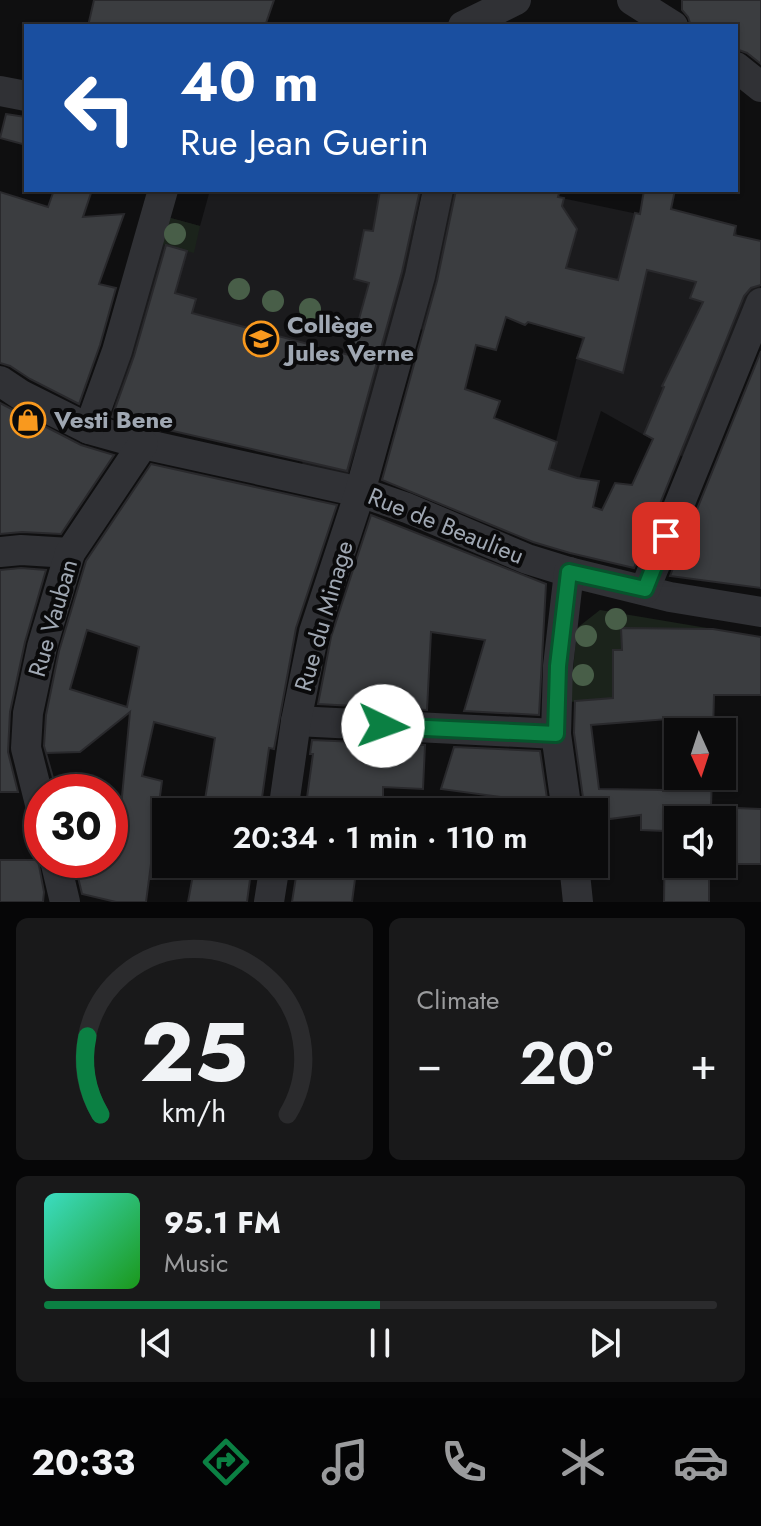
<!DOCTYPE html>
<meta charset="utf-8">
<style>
:root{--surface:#0b0b0c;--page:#19191a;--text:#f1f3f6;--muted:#9a9b9d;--line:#2b2b2d;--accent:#0b8043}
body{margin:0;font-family:Jost,sans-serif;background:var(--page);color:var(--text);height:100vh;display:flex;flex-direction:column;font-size:30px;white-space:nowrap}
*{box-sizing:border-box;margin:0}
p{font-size:26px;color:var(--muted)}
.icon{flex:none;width:44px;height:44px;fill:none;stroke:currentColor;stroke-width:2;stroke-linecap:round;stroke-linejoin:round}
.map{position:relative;height:902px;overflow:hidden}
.side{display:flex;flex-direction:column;gap:16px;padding:16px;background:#060607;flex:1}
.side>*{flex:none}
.guide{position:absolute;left:24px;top:24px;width:714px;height:168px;border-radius:0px;box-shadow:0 2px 6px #0004,0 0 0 2px var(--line);background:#1a4fa0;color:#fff;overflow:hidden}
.needle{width:52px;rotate:177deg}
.controls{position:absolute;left:664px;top:718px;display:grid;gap:16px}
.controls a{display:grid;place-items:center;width:72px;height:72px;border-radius:0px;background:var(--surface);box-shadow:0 2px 6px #0004,0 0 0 2px var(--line);font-size:40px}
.speed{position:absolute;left:24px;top:774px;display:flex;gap:16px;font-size:40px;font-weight:700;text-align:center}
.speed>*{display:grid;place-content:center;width:104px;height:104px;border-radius:50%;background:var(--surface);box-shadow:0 2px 6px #0004,0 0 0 2px var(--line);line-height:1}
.speed .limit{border:12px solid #d22;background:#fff;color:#111}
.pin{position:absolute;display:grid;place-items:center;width:68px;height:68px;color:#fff;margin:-34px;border-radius:16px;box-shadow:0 4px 12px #0006}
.me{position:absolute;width:88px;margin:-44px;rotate:93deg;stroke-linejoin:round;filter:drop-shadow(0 0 6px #0008)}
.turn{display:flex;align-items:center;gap:28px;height:168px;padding:0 24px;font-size:36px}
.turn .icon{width:104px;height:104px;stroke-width:2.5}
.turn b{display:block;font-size:56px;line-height:68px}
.big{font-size:60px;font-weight:600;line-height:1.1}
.side .tile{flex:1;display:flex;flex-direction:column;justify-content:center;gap:12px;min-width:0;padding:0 28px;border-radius:12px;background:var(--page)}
.side .dial{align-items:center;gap:0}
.dial svg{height:208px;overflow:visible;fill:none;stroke:var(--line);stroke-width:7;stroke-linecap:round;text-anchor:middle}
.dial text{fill:var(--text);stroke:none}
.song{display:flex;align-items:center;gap:24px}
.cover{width:96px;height:96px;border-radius:12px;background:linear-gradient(135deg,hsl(170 70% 55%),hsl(120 70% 35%))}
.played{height:8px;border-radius:4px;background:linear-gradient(90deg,var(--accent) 50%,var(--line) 50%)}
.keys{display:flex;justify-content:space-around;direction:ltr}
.heat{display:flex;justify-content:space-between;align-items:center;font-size:44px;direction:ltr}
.side .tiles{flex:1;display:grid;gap:16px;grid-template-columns:1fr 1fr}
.tile:last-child{grid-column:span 2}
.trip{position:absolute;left:152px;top:798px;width:456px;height:80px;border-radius:0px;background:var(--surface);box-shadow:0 2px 6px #0004,0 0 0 2px var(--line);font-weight:600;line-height:80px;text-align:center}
.menu{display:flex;height:128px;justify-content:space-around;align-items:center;background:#040405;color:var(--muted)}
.menu .icon{width:56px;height:56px}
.menu .selected{color:var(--accent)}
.menu b{font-size:36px;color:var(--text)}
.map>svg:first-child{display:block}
.built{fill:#1b1b1d}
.green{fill:#1b231b}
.building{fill:#3b3d40;stroke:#29292c;stroke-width:2;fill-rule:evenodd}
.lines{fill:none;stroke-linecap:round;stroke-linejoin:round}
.minor{stroke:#303135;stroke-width:30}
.tree{fill:#485e48}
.route-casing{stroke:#07532c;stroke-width:20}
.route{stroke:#0b8043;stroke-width:14}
.labels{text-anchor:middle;stroke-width:8;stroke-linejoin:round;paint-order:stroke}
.poi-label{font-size:24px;font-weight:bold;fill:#9fa7b2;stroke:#0a0a0b;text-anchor:start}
.street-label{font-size:24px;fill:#9fa7b2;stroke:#0a0a0b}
</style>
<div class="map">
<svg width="761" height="902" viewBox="0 0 761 902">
<rect width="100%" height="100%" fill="#0f0f10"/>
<!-- built -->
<g class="built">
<path d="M210,190H422L405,280L383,362L347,479L301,469L305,451L164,417L159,439L116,425L112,413L167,217L200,226Z"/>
<path d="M450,190L538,193L652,217L655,205L736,226L737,235L761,241L760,290L687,459L601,411L579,479L549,469L582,337L528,323L525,325L503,316L476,344L420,329Z"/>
</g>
<!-- green -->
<g class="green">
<path d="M167,217L200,226L194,253L161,244Z"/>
<path d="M600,610L719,630V637L622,629V650H614L620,698L570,702L577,628Z"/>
</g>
<!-- building -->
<g class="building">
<path d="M94,0H274L265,26H88Z"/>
<path d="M682,0H761V64L747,53L736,49V26H691L688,17L682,10Z"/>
<path d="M6,114L26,117V145L0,138Z"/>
<path d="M54,190H92L83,217L124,214L99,284L116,288L100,345L79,404L30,379L10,366L0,363V192L48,207Z"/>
<path d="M380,190H420L402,272L347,471L112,417L134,356L166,245L187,251L175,293L196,299L192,313L349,355L369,283L354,279L364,230L373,231Z"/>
<path d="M456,190H560L558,197L564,198L562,206L577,229L566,268L618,280L635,213L640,214L644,190H675L671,209L736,226L734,235L761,241V285L751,288L744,296L634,568L570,553L533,542L382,480L437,281ZM647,270L696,282L690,298L703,302L662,386L664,387L644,434L653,439L632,485L615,483L602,510L593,507L599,481L577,478L549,469L557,442L494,418L500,401L465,389L476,345L496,350L506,317L525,325L528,322L584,338L577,358L623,373Z"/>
<path d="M761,351V588L670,576Z"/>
<path d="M0,403L81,445L114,455L61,534L22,532L0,534Z"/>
<path d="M151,464L337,505L296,628L274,749L269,748L260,812H203L215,738L154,722L142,776L162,781L146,902H116L82,894L74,860H116L130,712L80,752L46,753L57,792L44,746L46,715L59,651L86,561ZM87,630L139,647L127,707L70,689Z"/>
<path d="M371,515L546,584L539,715L464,711L485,640L431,632L427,710L318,704L331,637Z"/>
<path d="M21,568L46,570L25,642L10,712L8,752L18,792H0V570Z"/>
<path d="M621,628L713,629L761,637V695H714L713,732H678V776H712L711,807L761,809V864H733L734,871H709V902H664L665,831L641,830V815L594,821V812H585L574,733L575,701L613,698V650H622ZM668,719L667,790L599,789L591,725ZM678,820H722V864H678Z"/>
<path d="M312,740L425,745L423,789L383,787V812H305L313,754H310Z"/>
<path d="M454,747L540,751L549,812H523V800L441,789Z"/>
<path d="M0,860H38L44,892L43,902H0Z"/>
<path d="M195,864H252L247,902H188Z"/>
<path d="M298,864H357L352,902H292Z"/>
</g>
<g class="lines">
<!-- minor -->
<g class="minor">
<path d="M632,0L673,26"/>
<path d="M463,26L516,0"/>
<path d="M736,67L761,87"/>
<path d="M0,91L26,96"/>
<path d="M0,381L21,395L89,429L143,444L360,492L407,508L527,559L569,572L670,597L761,612"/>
<path d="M89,429L117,351L163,190"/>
<path d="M0,552L21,550L70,553"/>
<path d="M645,589L761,303"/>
<path d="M296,721L556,734"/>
<path d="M42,812L26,748L28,713L42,647L70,553L143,444"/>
<path d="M283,812L296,721L314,632L360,492L420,276L438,190"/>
<path d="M567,812L556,734L558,666L569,572"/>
<path d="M55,860L65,902"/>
<path d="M574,864L578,902"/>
<path d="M269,902L275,864"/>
</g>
</g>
<!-- trees -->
<g class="tree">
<circle cx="175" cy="234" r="11"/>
<circle cx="239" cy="289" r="11"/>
<circle cx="273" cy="301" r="11"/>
<circle cx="310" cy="309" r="11"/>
<circle cx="616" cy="619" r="11"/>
<circle cx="586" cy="636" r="11"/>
<circle cx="583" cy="675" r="11"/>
</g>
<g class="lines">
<!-- route casing -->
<g class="route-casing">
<path id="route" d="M383,726L556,734L558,666L569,572L645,589L666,536"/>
</g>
<!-- route -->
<use href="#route" class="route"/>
</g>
<!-- icons -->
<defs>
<g id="school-ring" transform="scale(1.8)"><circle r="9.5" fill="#0a0a0b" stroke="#f9991e" stroke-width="1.5"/><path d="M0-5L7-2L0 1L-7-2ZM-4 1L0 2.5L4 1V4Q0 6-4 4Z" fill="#f9991e"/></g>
<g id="shop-ring" transform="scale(1.8)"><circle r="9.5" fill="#0a0a0b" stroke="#f9991e" stroke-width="1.5"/><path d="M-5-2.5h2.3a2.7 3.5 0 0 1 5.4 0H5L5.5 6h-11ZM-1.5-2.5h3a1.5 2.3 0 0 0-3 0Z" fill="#f9991e"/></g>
</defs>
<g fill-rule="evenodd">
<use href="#school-ring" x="261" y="339"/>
<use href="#shop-ring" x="28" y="420"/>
</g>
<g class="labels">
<!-- poi labels -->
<g class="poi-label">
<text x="287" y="333">Collège<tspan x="287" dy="28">Jules Verne</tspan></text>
<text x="54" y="428">Vesti Bene</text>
</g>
<!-- street labels -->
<g class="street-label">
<text transform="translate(446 526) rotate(22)" y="8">Rue de Beaulieu</text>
<text transform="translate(324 616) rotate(-74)" y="8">Rue du Minage</text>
<text transform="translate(53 618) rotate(-74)" y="8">Rue Vauban</text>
</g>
</g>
</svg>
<div class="controls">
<a><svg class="needle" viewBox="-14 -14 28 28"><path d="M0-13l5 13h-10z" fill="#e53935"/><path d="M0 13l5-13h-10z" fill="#9a9b9d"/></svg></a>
<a><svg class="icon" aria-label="sound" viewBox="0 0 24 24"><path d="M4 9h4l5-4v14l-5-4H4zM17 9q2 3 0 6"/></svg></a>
</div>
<div class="speed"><div class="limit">30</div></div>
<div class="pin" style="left:666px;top:536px;background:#d93025"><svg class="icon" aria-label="arrive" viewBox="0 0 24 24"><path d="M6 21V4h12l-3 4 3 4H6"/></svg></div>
<svg class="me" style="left:383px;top:726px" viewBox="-20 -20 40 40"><circle r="19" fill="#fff"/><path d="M0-13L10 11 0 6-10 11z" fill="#0b8043"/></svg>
<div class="trip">20:34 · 1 min · 110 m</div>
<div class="guide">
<div class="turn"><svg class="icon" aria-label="left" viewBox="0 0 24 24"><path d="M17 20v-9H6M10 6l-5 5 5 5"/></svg><div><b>40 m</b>Rue Jean Guerin</div></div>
</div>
</div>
<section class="side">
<div class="tiles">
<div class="tile dial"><svg viewBox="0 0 100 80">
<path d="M14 69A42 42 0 1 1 86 69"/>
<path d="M14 69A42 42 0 0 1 9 39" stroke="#0b8043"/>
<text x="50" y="56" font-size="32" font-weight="700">25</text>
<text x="50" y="72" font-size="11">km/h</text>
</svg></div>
<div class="tile"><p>Climate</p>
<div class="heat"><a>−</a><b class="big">20°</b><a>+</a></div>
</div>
<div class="tile">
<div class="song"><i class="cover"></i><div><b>95.1 FM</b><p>Music</p></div></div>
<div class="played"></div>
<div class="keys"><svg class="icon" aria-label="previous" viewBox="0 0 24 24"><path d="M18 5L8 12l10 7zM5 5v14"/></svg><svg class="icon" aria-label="pause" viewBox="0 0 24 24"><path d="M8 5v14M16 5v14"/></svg><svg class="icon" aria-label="next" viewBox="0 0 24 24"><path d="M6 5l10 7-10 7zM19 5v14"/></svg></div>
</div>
</div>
</section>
<nav class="menu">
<b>20:33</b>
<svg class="icon selected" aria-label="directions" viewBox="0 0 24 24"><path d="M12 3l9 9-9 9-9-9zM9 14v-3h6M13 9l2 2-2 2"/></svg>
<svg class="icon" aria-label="music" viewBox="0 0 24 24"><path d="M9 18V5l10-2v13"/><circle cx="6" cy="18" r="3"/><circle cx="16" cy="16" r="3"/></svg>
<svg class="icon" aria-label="phone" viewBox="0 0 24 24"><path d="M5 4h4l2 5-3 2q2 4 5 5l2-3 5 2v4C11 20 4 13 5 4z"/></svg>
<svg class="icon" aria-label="climate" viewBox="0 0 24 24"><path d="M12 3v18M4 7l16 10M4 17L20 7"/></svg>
<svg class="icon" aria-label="car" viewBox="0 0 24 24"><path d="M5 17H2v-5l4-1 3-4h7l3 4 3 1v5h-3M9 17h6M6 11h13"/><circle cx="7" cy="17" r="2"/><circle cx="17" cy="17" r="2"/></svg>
</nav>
